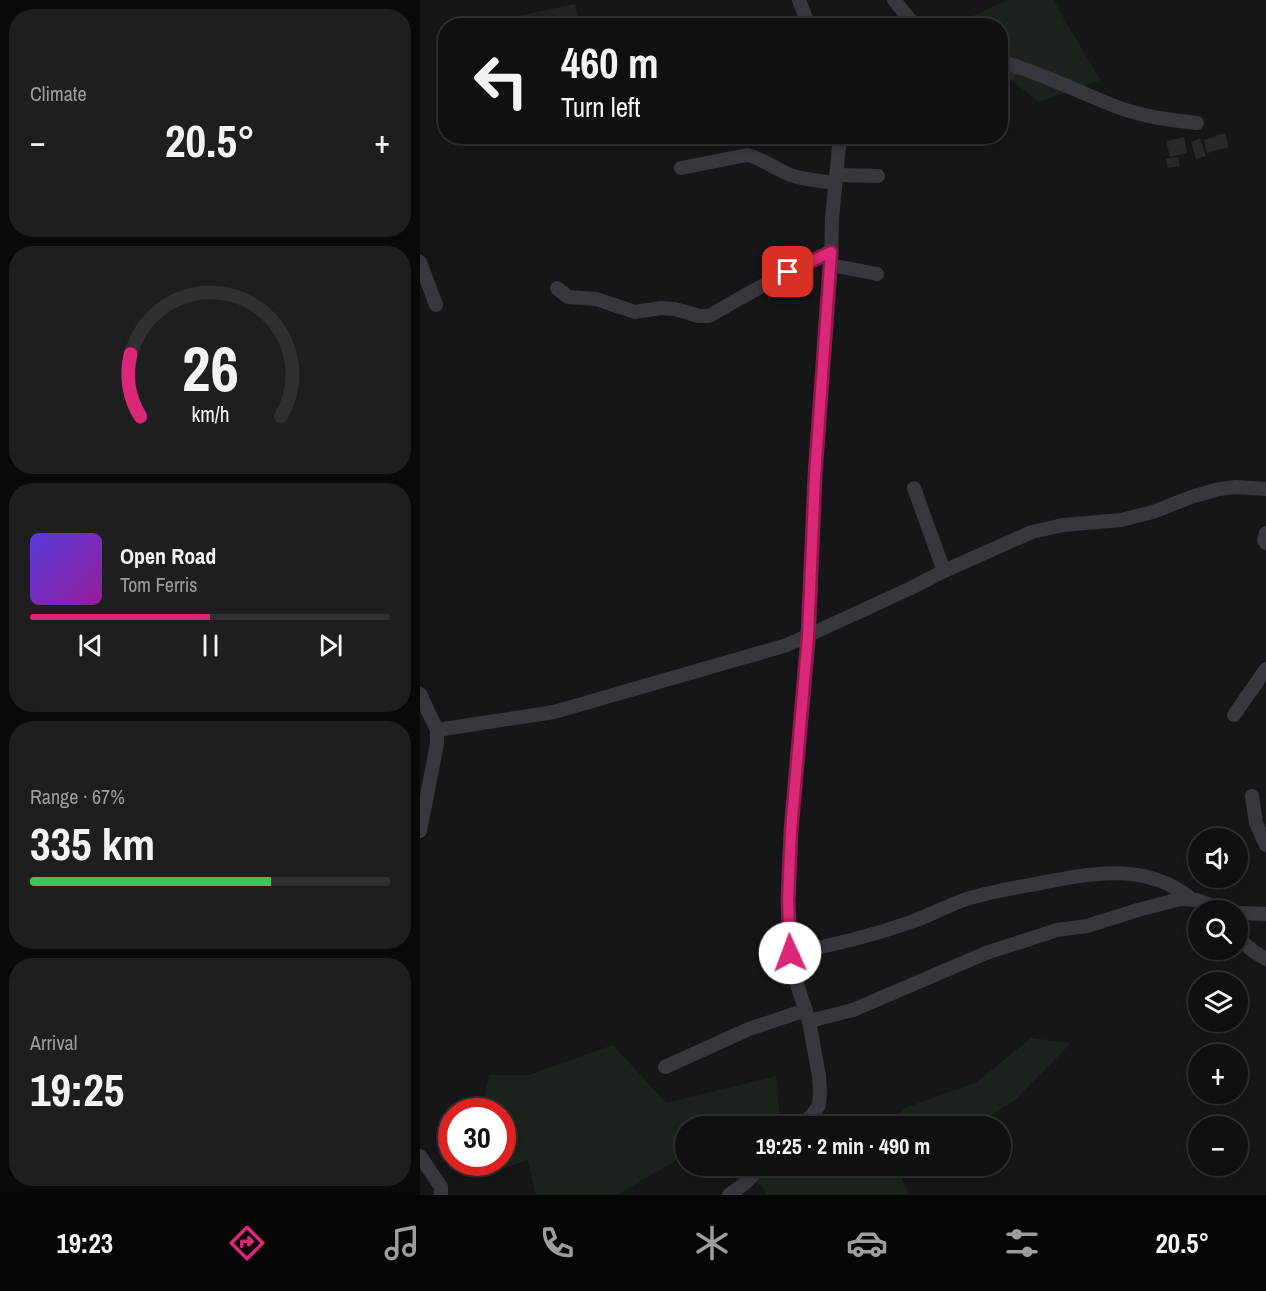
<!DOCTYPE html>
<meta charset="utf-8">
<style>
:root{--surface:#101012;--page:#1e1e20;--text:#f1f3f6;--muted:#9c9d9f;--line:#303032;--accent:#db2777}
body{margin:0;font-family:"Archivo Narrow",sans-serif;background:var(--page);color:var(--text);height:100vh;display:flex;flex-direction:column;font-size:22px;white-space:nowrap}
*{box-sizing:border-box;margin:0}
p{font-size:20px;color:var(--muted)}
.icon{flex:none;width:33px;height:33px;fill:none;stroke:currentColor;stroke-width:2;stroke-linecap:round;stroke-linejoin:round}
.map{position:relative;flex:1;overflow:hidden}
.drawer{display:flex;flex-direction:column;gap:9px;padding:9px;background:#09090a;width:420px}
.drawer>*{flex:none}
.banner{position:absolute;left:18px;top:18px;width:570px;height:126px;border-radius:24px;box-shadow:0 3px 9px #0003,0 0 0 2px var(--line);background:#101012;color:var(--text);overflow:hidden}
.controls{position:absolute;left:768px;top:828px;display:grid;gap:12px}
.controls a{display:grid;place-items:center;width:60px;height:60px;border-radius:50%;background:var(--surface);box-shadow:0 3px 9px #0003,0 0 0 2px var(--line);font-size:30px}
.speed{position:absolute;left:18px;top:1098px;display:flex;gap:12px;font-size:30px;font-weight:700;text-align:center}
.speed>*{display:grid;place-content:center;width:78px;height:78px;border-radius:50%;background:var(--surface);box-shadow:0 3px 9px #0003,0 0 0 2px var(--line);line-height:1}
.speed .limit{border:9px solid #d22;background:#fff;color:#111}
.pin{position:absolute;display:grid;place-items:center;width:51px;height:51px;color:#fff;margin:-26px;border-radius:12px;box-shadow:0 3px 9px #0006}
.me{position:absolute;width:66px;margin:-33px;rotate:358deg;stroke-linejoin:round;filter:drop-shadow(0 0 4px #0008)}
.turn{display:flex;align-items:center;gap:21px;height:126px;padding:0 24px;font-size:27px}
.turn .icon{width:78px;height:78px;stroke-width:2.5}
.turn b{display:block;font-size:42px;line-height:51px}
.big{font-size:45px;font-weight:700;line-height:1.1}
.drawer .widget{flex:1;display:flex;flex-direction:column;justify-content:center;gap:9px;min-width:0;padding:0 21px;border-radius:24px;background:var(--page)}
.drawer .dial{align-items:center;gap:0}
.dial svg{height:156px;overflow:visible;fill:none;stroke:var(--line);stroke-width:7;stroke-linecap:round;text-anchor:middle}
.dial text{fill:var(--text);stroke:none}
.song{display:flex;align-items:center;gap:18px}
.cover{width:72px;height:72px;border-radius:9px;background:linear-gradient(135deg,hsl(250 70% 55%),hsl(300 70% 35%))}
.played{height:6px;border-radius:3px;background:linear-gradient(90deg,var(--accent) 50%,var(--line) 50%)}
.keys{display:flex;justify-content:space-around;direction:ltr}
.heat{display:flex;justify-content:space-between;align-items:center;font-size:33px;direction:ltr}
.charge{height:9px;border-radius:4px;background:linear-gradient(90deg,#34c759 67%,var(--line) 0)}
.trip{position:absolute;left:255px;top:1116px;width:336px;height:60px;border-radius:30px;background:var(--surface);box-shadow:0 3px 9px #0003,0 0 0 2px var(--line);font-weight:700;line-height:60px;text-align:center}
.dock{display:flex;height:96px;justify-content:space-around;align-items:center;background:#060607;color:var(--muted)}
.dock .icon{width:42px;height:42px}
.dock .current{color:var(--accent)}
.dock b{font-size:27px;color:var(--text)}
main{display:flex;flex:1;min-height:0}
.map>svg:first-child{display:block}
.built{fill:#222225}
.green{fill:#1c231d}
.building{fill:#29292c}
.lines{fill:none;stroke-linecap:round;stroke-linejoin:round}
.minor{stroke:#37383d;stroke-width:14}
.route-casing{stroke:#8e194d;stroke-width:15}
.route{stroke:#db2777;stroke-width:10}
</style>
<main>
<section class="drawer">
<div class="widget"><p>Climate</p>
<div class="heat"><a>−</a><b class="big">20.5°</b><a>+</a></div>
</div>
<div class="widget dial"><svg viewBox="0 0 100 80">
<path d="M14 69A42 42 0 1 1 86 69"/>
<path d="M14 69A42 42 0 0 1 9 37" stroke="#db2777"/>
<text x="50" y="56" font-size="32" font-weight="700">26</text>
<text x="50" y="72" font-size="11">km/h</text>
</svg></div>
<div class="widget">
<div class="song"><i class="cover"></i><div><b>Open Road</b><p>Tom Ferris</p></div></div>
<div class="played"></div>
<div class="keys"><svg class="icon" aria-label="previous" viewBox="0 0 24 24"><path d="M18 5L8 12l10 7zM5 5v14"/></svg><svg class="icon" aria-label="pause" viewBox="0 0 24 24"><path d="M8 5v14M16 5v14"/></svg><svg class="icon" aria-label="next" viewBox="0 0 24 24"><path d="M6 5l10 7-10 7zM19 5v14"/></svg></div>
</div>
<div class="widget"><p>Range · 67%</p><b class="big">335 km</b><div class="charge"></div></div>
<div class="widget"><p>Arrival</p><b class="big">19:25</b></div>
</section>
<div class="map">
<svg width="846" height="1195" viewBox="0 0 846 1195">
<rect width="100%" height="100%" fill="#161618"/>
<!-- built -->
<path class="built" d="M155,4L159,25H56Z"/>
<!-- green -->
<g class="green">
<path d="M588,0H633L680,80L619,102L581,72L580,26H530Z"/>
<path d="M611,1038L651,1043L595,1100L562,1121L521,1126H466L485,1108L557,1082Z"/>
<path d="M193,1045L246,1103L356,1076L360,1121L364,1126H266L265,1155L197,1195H116L108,1160L81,1169L74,1163L82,1162V1112L62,1111L69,1075H109Z"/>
<path d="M316,1166H395L401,1172L412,1166H476L489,1195H346L343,1187Z"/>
</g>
<!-- building -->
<g class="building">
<path d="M410,15L414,26H404L402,18Z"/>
<path d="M580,61L597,73L591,81L580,74Z"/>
<path d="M805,133L809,147L787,153L784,140Z"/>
<path d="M764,137L767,153L750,157L746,141Z"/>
<path d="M780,138L786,156L776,159L771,142Z"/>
<path d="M758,157L760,166L748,168L746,159Z"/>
</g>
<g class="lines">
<!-- minor -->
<g class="minor">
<path d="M379,0L389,26"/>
<path d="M474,0L495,26"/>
<path d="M580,61C622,73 660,93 700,108C725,117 751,120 777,123"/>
<path d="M261,168L327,155C342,158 356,170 371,175C384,180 401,181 415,183"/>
<path d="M417,175L458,176"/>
<path d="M0,262L16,305"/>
<path d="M411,265L457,274"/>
<path d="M137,288L148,297L176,299L215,312L241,308L255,309L279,316H289C329,293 369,270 411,252"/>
<path d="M494,488L524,571"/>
<path d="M846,533L844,540L846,543"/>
<path d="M0,694L17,730V744L0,831"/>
<path d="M814,715L846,669"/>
<path d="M17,730L134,712L367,645L489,589L524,571L612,532L643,525L701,520L733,512L771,497L799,489L816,487L846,489"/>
<path d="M832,796L836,823L846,845"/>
<path d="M818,913L846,914"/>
<path d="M818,938L833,951L846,959"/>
<path d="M370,953C412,946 454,935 494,921C510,915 525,907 541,901C567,892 594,888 621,883C672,873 726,862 770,898"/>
<path d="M389,1021L433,1010L566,953L637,930L667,926L718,910L760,899L777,900L804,910"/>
<path d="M245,1067L329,1029L386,1010"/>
<path d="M381,1126L392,1115L399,1105L400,1092L399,1076L389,1021L376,981L370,956L368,900L371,831L389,636L395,475L411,265L412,219L420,136"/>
<path d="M0,1156L21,1187V1195"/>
<path d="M309,1195L324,1184L342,1166"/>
</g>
</g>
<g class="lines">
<!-- route casing -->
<g class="route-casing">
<path id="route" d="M368,272L411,252L395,476L388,636L371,831L368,900L370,953"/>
</g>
<!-- route -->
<use href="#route" class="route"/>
</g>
</svg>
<div class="controls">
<a><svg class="icon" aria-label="sound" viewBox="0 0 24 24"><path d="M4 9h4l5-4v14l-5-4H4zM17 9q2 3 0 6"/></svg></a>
<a><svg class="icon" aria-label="search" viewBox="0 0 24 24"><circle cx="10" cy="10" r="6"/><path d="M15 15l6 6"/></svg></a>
<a><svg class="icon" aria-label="layers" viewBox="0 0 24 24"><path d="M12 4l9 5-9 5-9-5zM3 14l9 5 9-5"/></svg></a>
<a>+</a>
<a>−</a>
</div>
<div class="speed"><div class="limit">30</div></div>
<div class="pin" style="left:368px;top:272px;background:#d93025"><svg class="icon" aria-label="arrive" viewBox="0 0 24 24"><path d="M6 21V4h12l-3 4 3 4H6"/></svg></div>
<svg class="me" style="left:370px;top:953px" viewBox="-20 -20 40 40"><circle r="19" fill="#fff"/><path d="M0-13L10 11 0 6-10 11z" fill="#db2777"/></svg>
<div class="trip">19:25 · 2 min · 490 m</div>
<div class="banner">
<div class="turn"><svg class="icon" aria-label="left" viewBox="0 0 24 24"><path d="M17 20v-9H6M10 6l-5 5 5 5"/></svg><div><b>460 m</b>Turn left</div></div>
</div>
</div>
</main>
<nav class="dock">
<b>19:23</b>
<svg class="icon current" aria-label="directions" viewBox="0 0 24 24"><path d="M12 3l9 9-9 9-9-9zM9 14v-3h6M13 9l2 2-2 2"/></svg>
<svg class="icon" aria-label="music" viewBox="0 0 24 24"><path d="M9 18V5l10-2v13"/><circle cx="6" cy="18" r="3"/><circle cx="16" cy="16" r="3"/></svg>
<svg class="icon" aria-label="phone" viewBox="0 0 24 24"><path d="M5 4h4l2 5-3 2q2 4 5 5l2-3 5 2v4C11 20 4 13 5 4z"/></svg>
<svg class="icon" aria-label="climate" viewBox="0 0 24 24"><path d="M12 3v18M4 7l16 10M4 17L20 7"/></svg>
<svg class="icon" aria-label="car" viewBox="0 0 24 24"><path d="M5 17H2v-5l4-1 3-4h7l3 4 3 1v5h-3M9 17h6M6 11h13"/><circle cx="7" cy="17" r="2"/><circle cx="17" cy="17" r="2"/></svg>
<svg class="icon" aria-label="filters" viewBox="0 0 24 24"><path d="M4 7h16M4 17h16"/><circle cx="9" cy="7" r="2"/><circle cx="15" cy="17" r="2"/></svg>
<b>20.5°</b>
</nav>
